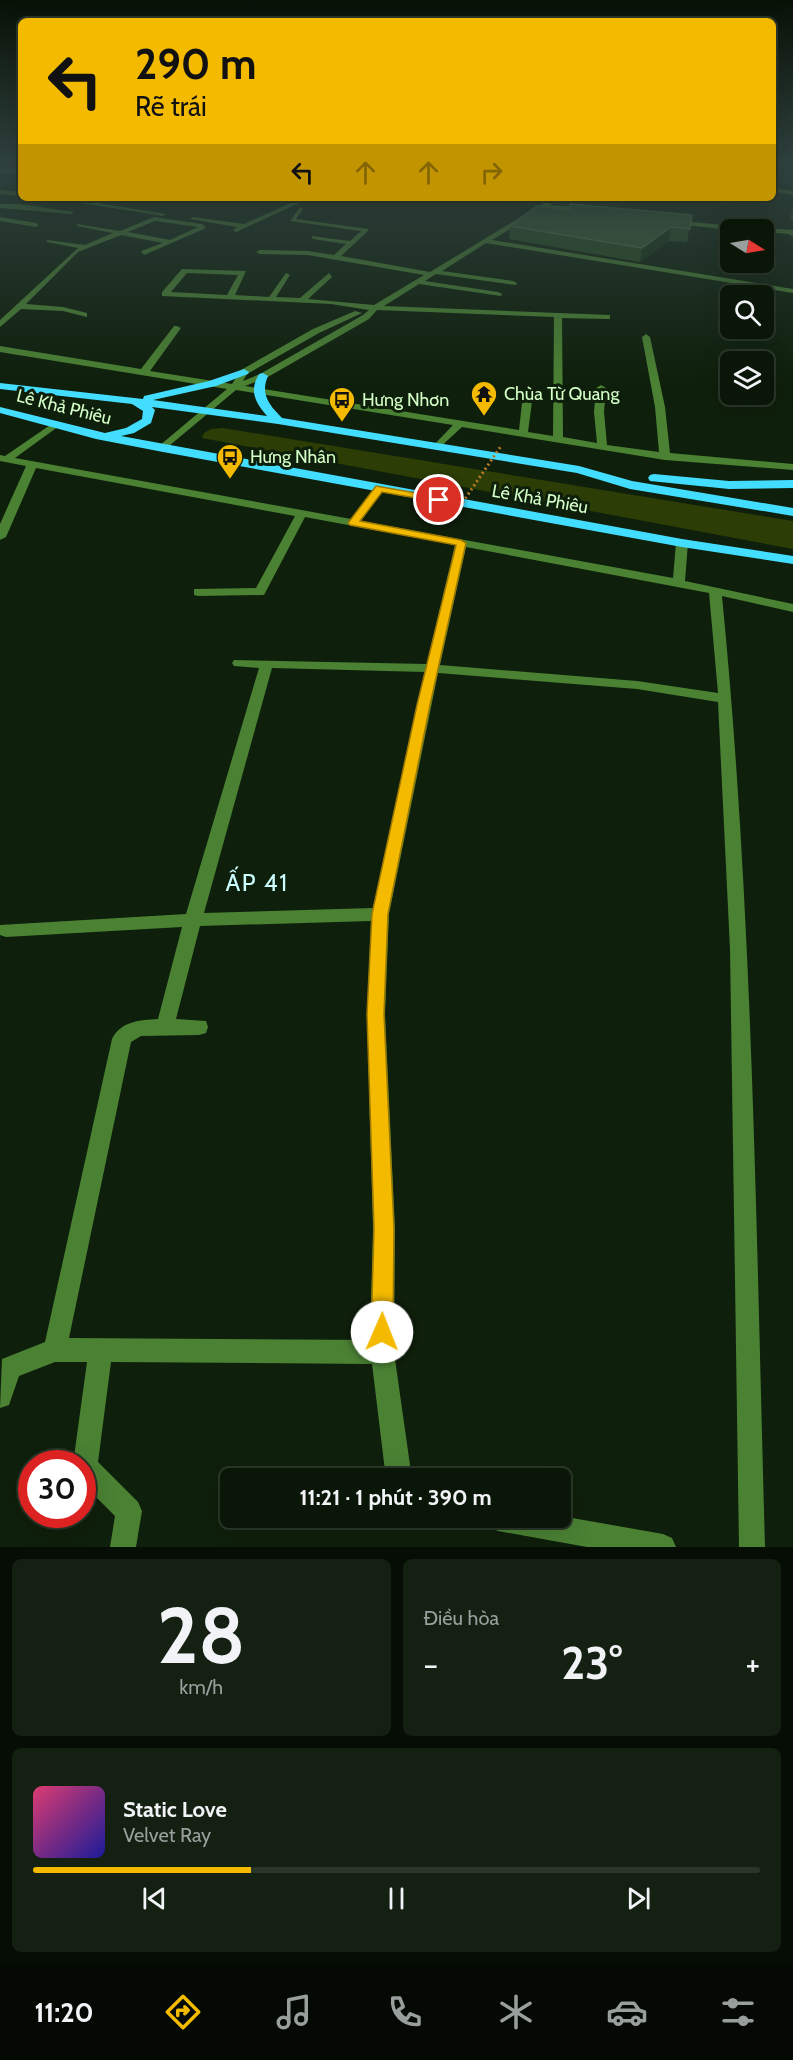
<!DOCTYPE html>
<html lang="vi">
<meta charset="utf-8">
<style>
:root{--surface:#0a1708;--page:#132012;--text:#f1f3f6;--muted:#999f9c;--line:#2a3629;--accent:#f3ba00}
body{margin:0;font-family:Cabin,sans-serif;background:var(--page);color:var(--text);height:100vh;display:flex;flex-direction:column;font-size:22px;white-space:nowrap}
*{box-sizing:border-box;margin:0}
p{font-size:20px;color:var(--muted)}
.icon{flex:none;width:33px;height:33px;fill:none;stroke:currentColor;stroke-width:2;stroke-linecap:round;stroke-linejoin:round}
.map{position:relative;height:1547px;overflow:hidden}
.panel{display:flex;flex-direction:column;gap:12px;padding:12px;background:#060d04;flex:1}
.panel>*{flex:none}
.top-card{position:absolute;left:18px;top:18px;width:758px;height:183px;border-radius:9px;box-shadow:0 6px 24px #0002,0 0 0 2px var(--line);background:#f3ba00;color:#111;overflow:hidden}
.needle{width:39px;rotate:101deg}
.tools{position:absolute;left:720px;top:219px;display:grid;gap:12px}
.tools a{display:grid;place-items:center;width:54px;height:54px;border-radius:9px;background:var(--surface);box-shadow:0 6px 24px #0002,0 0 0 2px var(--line);font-size:30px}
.speed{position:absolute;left:18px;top:1450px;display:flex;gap:12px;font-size:30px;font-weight:700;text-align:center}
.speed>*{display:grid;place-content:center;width:78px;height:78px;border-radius:50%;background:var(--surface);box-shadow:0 6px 24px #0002,0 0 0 2px var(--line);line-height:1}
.speed .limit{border:9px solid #d22;background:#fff;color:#111}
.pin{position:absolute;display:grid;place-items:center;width:51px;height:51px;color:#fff;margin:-26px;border:3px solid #fff;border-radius:50%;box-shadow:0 2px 6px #0007}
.me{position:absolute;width:66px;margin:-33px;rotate:1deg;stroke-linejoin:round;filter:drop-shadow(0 0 4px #0008)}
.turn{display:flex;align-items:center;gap:21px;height:126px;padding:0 18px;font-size:27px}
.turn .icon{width:78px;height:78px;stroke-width:2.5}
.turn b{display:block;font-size:42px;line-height:51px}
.lanes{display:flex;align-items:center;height:57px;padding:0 18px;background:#0003;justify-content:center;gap:30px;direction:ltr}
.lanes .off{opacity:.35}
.big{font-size:45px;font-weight:700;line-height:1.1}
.panel .tile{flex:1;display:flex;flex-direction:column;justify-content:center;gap:9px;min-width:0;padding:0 21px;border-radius:9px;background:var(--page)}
.panel .dial{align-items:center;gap:0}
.dial b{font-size:78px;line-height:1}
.song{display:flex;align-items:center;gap:18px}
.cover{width:72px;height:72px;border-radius:9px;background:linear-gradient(135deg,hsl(340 70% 55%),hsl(240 70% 35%))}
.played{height:6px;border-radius:3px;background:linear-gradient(90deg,var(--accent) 30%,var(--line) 30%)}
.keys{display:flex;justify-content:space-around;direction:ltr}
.heat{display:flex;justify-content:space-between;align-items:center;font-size:33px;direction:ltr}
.panel .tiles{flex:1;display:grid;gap:12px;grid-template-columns:1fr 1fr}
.tile:last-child{grid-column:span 2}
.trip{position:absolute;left:220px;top:1468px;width:351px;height:60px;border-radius:9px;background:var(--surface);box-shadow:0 6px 24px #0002,0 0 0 2px var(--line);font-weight:700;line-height:60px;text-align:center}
.tabs{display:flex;height:96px;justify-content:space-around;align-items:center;background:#040903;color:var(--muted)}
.tabs .icon{width:42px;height:42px}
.tabs .selected{color:var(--accent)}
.tabs b{font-size:27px;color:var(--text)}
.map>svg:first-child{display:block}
.water{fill:#2c3d06}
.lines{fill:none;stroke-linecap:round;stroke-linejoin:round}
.minor{fill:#4a8133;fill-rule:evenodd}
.highway{fill:#43ddff;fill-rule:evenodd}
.path-bridge{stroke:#b67c26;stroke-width:3;stroke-dasharray:2 3;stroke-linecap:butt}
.wall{fill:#294e22}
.shaded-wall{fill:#163312}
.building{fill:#3b6134;stroke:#547a4b;stroke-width:1.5}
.route{fill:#f3ba00;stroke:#9e7900;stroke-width:1.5}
.labels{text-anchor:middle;stroke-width:6;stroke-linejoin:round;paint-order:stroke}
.far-poi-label{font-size:18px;fill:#d5ffc8;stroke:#0e1f0b;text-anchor:start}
.far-street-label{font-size:18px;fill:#d5ffc8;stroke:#0e1f0b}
.neighbourhood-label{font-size:24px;letter-spacing:1.5px;fill:#cafeff;stroke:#0e1f0b}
</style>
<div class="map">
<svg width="793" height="1547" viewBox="0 0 793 1547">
<rect width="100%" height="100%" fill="#0e1f0b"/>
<!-- water -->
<path class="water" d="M223,428L793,521V549L202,438L204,433L211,429Z"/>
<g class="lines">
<!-- minor -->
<g class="minor">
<rect x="0" y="169" width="21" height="4"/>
<path d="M772,187L793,191V195L772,191Z"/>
<path d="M0,190L21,192V196L0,194Z"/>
<path d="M50,198H66L166,214L163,216Z"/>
<path d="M302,198H310L236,232L233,230L237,227L190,219L193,217L244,224Z"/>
<path d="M552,198H559L550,205L591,209L588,211L544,208L492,240L793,289V293L486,243L442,271L513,281L517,283L516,285L436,274L425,281L498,292L502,294L501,296L419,284L384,306L610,315V319H607L562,318L563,437L597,443L594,412L596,388L601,385L606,388L604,412L607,445L659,452L655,407L642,337L646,334L650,337L665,407L670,453L793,464V470L665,460L462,427L437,450L432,447L453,425L236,390L163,451L158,448L159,446L227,389L0,352V346L141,369L174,326H177L181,328L150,371L232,384L241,370L313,329L355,311L362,313L319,333L247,374L243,381L260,374L363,315L369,310L331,304L162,296V292L182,269L246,271L235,295L269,297L286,273L290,275L276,297L300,298L329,273L332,277L308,299L374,305L424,275L308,255L260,254L256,252L260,250L308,251L334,255L346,244L313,239L311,236L350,241L361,231L290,221L300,207L303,209L296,219L368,229V231L341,256L430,272ZM187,273L238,275L227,295L171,292ZM377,310L554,317L553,436L528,432L533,394L528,391L523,394L519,430L245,386L266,378L369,319Z"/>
<path d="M0,204H19L74,212L71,214L0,208Z"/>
<path d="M0,217L36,223L39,225L36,227L0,221Z"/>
<path d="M154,217L202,224L206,228L144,255L141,251L163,243L121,235L78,252L26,304L63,307L87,313V317L63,311L21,309L0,327V320L78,248L47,242V240L85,245L113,233L77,226V224L120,231ZM155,221L198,227L170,240L128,232Z"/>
<path d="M670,220L757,228L760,230H730L668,223Z"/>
<path d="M764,228L793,230V237L789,234L764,232L761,230Z"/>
<path d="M56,421L61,424L59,426L15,458L351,519L375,487L379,486L384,489L361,521L673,578L676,543L682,540L688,543L685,581L793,604V612L722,596C753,911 756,1230 765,1547H739L730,949L718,702L637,689L438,673L389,914L385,1014L395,1229L394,1352L412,1479H386L372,1364L111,1362L98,1462L138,1502L142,1511L136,1547H110L115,1516L82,1483V1464H73L87,1362H55L19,1376L9,1405L0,1408L2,1359L45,1342L112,1039C121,1021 140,1020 158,1019L182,927L6,937L0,935V925L186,914L259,668L234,666L232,663L234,660L427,664L455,545L305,517L264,595L198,596L194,595V589L256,588L295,516L36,468L6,537L0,540V524L26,466L0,461V455L5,456ZM466,547L709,593L718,693L637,681L440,665ZM272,668L425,672L373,908L204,913ZM371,921L367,1014L373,1229L370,1340L69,1338L131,1042L141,1036L199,1035L206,1033L208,1027L206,1021L176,1019L200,926Z"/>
<path d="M561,1516L663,1534L672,1538L676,1547H587L498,1531L489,1527L485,1518H561Z"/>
</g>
<!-- highway -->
<g class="highway">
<path d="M244,369L249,372L248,374L216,386L153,400L267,416C255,402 249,391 259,374L263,373L268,376C260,394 269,405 282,418L579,466L632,481L793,508V516L630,489L577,473L278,424L152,407L155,410L151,423L134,433L121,436L682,539L793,556V564L682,547L163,452L96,439L0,413V407L105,433L126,428L142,419L143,411L132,404L0,389V383L143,399L144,396L209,381Z"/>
<path d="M654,474L729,481L793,480V488L729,489L650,481L648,478L650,475Z"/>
</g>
<!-- path-bridge -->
<path class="path-bridge" d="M454,515L501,446"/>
</g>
<!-- wall -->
<g class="wall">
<path d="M793,208V221L790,219Z"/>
<path d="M569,210L692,215L687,242L669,241L640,262L509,239L510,226Z"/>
</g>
<!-- shaded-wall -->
<path class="shaded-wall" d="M671,227L669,241L640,262L642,248Z"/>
<!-- building -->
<path class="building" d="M570,204L692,215L690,229L671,227L642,248L510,226L537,206L569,210Z"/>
<!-- sky -->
<linearGradient id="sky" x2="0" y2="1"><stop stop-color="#081106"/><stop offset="0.43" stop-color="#30423f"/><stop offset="1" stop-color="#30423f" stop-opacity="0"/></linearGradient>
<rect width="793" height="382" fill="url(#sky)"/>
<!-- route -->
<path class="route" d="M376,486L439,497L444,500L439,502L382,492L360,521L461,540L466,543L430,705L388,914L384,1014L394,1229L393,1332L390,1339L382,1342L374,1339L371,1332L374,1229L367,1014L372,914L417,705L456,545L350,525L348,523Z"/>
<!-- icons -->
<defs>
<g id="temple-pin" transform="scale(1.35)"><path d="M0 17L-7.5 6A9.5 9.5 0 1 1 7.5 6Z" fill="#f3ba00" stroke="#0e1f0b"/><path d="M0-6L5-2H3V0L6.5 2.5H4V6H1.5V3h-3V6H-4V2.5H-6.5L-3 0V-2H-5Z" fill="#111"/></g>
<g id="bus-pin" transform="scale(1.35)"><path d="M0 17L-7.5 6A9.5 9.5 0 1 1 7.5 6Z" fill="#f3ba00" stroke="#0e1f0b"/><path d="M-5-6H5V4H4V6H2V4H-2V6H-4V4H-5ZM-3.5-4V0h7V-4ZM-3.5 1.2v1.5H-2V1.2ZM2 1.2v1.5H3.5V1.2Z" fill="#111"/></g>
</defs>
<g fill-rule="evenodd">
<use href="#temple-pin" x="484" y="394"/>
<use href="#bus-pin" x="342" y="400"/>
<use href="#bus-pin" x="230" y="457"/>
</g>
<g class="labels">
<!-- far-poi labels -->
<g class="far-poi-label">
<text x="504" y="400">Chùa Từ Quang</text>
<text x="362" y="406">Hưng Nhơn</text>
<text x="250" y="463">Hưng Nhân</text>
</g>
<!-- far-street labels -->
<g class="far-street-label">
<text transform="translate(64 407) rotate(14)" y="6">Lê Khả Phiêu</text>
<text transform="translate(540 499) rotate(10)" y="6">Lê Khả Phiêu</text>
</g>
<!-- neighbourhood labels -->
<g class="neighbourhood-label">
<text x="257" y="891">ẤP 41</text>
</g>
</g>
</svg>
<div class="tools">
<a><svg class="needle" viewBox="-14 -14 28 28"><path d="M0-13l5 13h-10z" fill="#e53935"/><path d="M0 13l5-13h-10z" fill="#999f9c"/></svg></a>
<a><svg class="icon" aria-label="search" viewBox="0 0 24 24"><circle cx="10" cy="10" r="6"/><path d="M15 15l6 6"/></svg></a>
<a><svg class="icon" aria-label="layers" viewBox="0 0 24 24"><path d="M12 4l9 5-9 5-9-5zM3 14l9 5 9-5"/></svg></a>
</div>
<div class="speed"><div class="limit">30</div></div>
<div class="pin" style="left:439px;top:500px;background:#d93025"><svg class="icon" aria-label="arrive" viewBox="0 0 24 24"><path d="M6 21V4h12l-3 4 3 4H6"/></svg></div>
<svg class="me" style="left:382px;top:1332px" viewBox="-20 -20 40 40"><circle r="19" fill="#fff"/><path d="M0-13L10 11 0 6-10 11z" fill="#f3ba00"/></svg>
<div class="trip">11:21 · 1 phút · 390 m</div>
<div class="top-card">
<div class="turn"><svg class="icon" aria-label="left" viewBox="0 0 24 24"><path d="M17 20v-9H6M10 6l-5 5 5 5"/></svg><div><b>290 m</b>Rẽ trái</div></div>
<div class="lanes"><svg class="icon" aria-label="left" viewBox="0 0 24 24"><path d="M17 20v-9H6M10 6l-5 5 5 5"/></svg><svg class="icon off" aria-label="ahead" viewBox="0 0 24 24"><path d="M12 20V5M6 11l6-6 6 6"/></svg><svg class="icon off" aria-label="ahead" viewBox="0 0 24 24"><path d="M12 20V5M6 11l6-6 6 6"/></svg><svg class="icon off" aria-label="right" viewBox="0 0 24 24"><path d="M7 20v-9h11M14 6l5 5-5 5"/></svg></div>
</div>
</div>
<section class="panel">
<div class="tiles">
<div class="tile dial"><b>28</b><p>km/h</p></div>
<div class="tile"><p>Điều hòa</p>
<div class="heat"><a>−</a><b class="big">23°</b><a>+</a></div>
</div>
<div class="tile">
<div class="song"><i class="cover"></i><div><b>Static Love</b><p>Velvet Ray</p></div></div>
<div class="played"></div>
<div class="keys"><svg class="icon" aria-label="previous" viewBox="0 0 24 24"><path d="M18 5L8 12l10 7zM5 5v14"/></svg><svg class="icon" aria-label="pause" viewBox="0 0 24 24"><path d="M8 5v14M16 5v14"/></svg><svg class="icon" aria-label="next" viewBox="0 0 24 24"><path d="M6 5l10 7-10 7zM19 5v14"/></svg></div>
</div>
</div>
</section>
<nav class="tabs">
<b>11:20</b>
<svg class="icon selected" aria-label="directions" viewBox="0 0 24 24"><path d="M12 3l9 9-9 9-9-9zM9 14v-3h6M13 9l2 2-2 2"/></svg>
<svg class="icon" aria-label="music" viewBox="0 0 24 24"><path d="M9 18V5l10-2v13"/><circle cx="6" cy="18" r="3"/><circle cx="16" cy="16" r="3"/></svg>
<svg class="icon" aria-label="phone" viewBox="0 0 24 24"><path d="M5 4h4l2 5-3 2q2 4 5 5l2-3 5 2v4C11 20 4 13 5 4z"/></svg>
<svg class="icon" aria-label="climate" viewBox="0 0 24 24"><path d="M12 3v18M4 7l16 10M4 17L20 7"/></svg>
<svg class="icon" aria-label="car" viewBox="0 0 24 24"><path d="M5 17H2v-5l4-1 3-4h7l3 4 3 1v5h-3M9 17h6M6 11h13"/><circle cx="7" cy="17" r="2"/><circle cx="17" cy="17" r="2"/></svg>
<svg class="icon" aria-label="filters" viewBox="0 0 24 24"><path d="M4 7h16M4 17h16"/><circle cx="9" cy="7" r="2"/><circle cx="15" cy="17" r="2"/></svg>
</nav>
